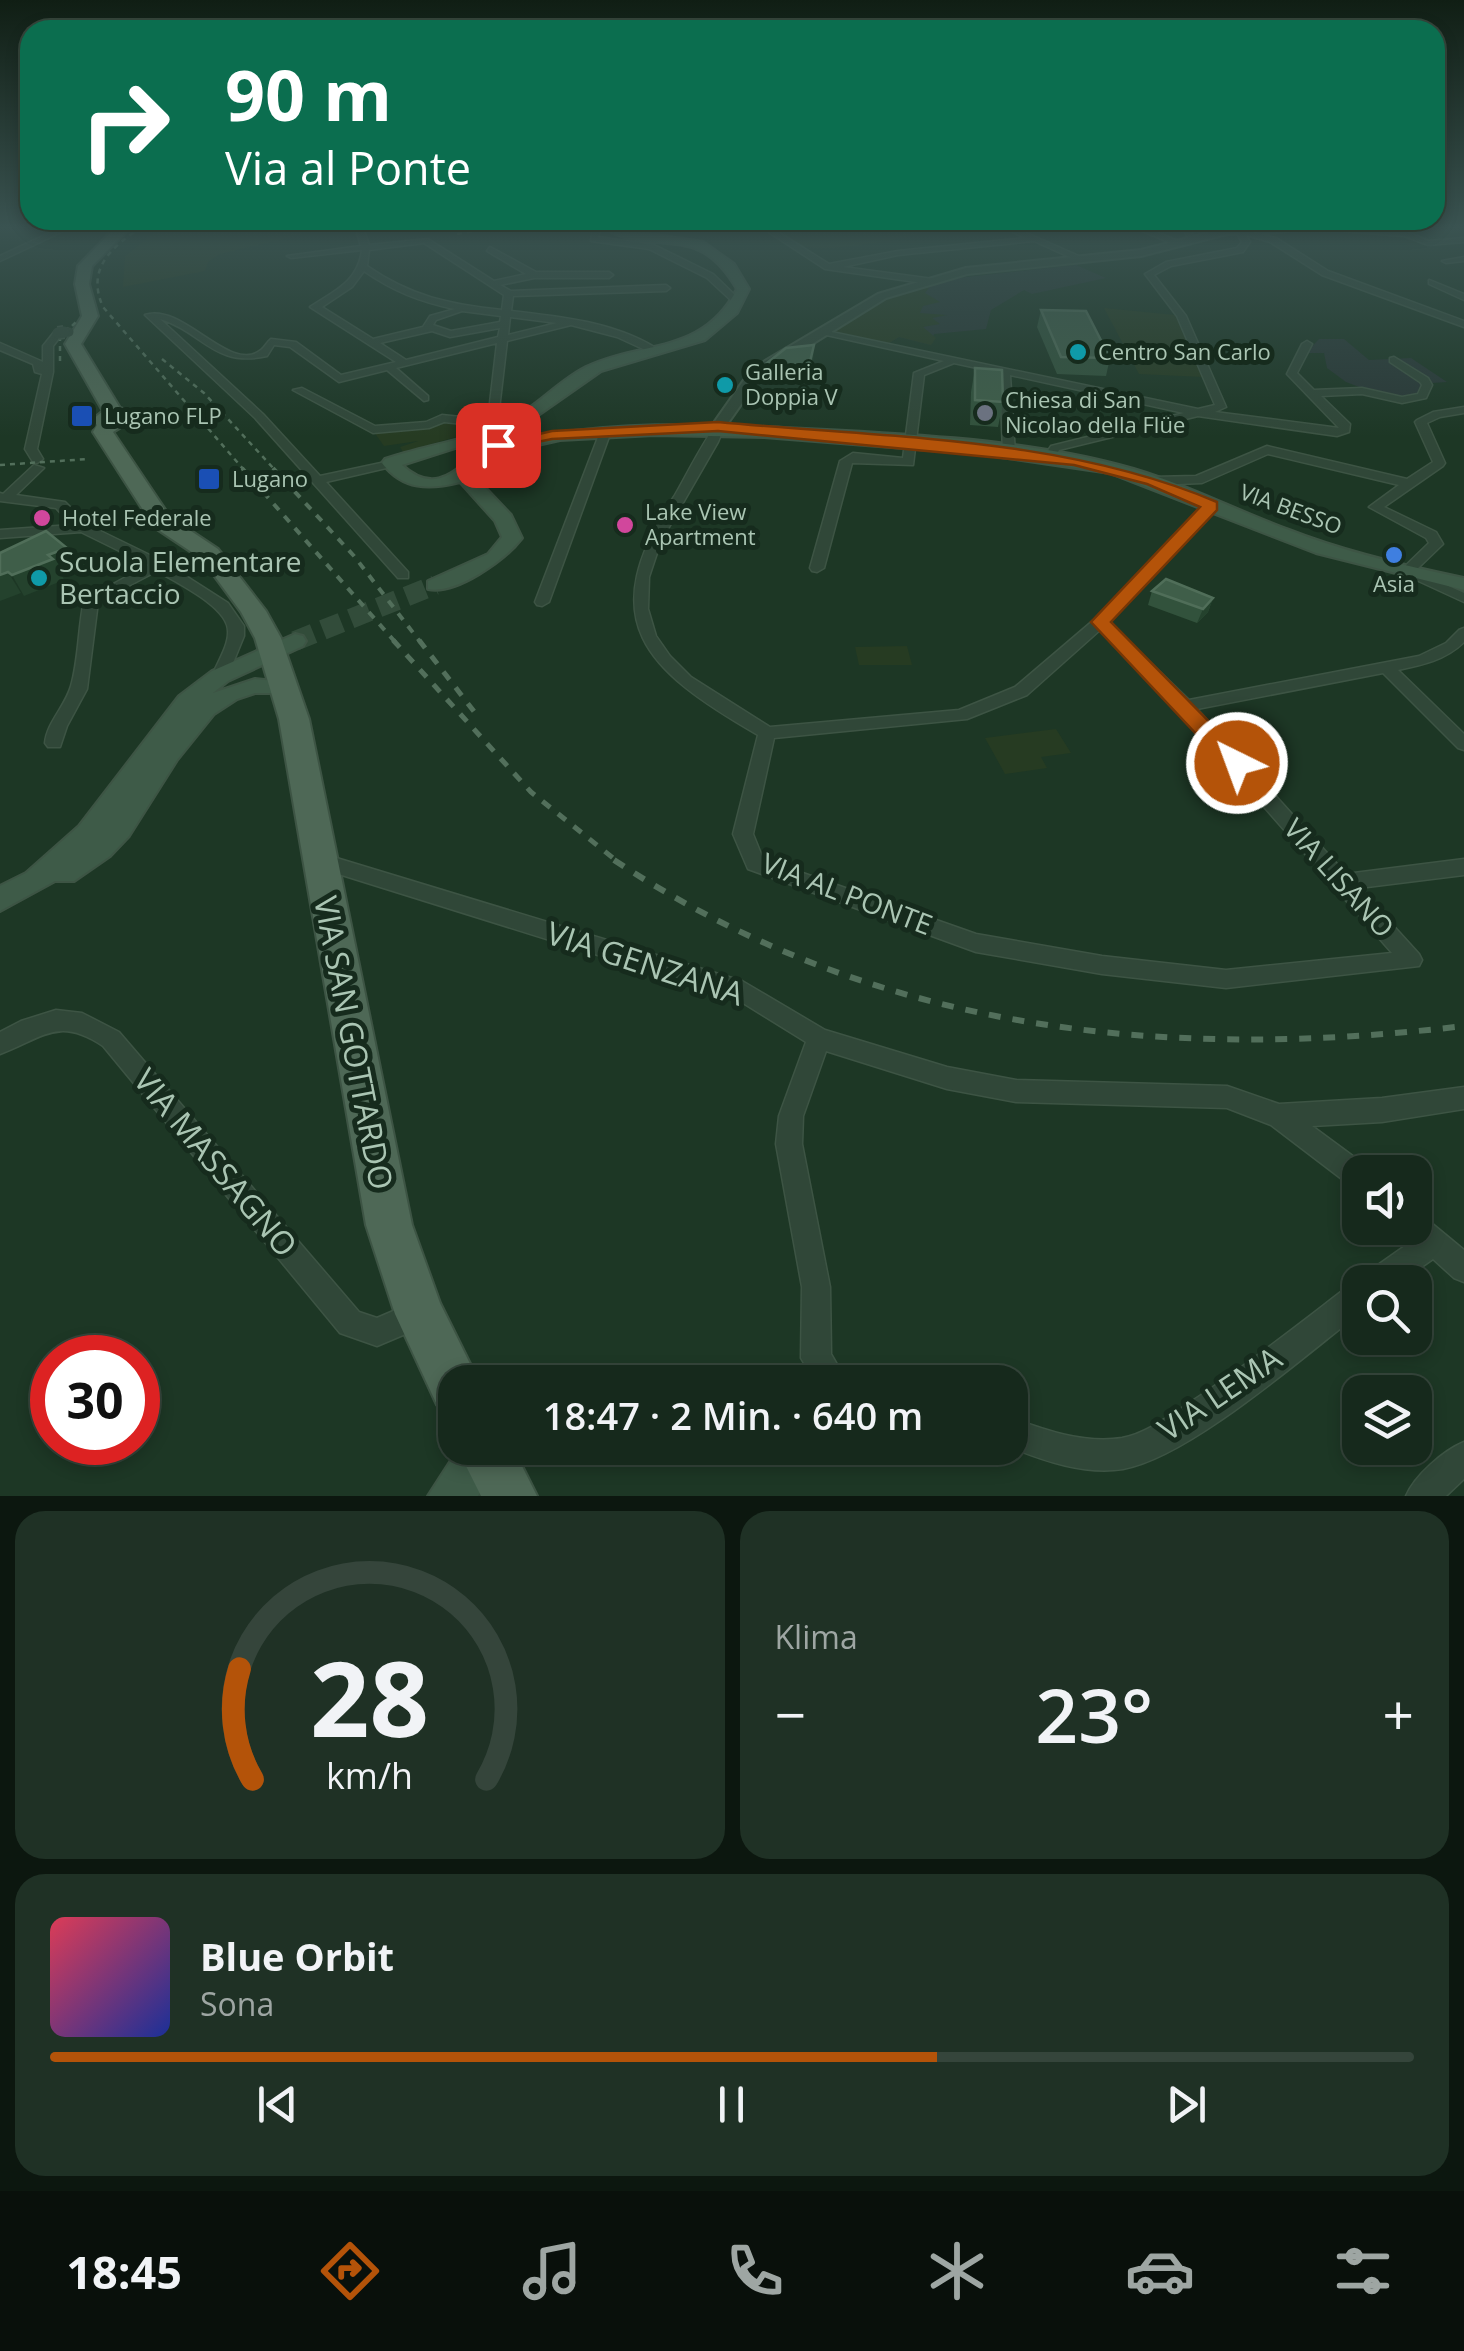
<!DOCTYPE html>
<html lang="de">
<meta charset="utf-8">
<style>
:root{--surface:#16291c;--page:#1f3125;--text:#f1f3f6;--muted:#9ea6a3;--line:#35453b;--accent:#b45309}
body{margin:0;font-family:"Open Sans",sans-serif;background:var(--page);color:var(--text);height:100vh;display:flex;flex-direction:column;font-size:38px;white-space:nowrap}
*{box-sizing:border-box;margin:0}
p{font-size:32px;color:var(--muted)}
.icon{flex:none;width:55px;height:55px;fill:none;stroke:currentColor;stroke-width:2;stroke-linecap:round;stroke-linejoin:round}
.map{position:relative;height:1496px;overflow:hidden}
.details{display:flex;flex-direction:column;gap:15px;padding:15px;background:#0c170f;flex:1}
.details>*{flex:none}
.banner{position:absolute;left:20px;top:20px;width:1425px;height:210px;border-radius:30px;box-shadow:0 5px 15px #0003,0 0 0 2px var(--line);background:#0b6e4f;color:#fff;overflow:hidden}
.buttons{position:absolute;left:1342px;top:1155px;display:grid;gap:20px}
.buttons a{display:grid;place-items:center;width:90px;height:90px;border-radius:20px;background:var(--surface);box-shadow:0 5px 15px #0003,0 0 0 2px var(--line);font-size:50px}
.speed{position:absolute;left:30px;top:1335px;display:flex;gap:20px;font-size:50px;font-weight:700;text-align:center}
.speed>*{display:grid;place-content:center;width:130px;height:130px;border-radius:50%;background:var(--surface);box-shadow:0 5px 15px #0003,0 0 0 2px var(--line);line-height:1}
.speed .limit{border:15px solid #d22;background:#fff;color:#111}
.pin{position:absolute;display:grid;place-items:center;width:85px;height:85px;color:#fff;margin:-42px;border-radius:20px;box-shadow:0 5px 15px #0006}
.me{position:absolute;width:110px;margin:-55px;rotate:318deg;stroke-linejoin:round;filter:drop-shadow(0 0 8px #0008)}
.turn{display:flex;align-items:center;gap:35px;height:210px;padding:0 40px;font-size:45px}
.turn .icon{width:130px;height:130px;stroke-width:2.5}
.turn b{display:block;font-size:70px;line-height:85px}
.big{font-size:75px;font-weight:600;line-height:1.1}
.details .widget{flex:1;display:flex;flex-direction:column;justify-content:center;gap:15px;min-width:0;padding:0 35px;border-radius:30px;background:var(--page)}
.details .dial{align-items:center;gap:0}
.dial svg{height:260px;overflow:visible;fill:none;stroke:var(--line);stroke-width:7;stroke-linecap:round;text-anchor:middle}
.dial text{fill:var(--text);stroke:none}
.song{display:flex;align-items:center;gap:30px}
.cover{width:120px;height:120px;border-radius:15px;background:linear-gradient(135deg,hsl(350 70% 55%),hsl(230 70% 35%))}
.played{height:10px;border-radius:5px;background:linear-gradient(90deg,var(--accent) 65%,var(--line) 65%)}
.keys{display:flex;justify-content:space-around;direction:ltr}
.heat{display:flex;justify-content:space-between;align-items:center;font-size:55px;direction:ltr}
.details .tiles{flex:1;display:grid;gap:15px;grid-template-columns:1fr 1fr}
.widget:last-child{grid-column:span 2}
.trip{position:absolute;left:438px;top:1365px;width:590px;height:100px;border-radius:30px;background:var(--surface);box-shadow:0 5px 15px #0003,0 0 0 2px var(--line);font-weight:600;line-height:100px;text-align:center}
.tab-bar{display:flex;height:160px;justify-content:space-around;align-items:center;background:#09100b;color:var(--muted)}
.tab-bar .icon{width:70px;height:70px}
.tab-bar .on{color:var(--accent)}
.tab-bar b{font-size:45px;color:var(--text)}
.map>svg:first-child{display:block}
.medical{fill:#293836}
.green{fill:#263b22}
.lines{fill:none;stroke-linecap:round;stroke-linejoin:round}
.secondary-tunnel{stroke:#324c3a;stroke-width:20;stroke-dasharray:20 10;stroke-linecap:butt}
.minor-casing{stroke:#3d5444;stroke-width:3}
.tertiary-casing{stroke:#3d5444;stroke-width:4}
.secondary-casing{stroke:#3d5444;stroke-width:4}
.primary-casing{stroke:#3d5444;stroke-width:4}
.minor{fill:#304738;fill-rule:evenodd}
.tertiary{fill:#304738;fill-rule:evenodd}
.secondary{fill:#3e5b48;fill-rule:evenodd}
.primary{fill:#4e6856;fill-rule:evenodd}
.rail-far3{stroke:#526f5b;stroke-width:2.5;stroke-dasharray:5 5;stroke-linecap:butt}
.rail-far2{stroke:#526f5b;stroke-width:4;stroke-dasharray:8 8;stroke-linecap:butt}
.rail-far1{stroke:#526f5b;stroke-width:5;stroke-dasharray:10 10;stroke-linecap:butt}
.rail{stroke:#526f5b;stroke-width:6;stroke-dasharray:12 12;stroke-linecap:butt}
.minor-bridge-far1-casing{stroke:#3d5444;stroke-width:10;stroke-linecap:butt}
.minor-bridge-casing{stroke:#3d5444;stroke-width:14;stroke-linecap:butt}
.minor-bridge-far1{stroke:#304738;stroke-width:9}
.minor-bridge{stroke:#304738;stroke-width:11}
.wall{fill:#32523c}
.shaded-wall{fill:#24422d}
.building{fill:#3f5e49;stroke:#506e59;stroke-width:2.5}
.route{fill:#b45309;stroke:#753606;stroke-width:2.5}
.culture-dot{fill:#0f9aa8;stroke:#162b1d;stroke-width:4}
.worship-dot{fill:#6b7280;stroke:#162b1d;stroke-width:4}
.transit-dot{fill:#1a4fb4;stroke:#162b1d;stroke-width:4}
.hotel-dot{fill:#d1479c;stroke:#162b1d;stroke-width:4}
.shop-dot{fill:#3f7fe0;stroke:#162b1d;stroke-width:4}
.labels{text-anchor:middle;stroke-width:10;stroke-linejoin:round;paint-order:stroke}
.far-poi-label{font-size:22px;fill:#aac5b3;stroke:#162b1d;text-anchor:start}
.far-street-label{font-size:22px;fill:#aac5b3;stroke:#162b1d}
.poi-label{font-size:28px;fill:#aac5b3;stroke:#162b1d;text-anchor:start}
.street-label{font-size:28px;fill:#aac5b3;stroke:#162b1d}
.near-street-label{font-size:32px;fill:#aac5b3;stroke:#162b1d}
</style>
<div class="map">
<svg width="1464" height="1496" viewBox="0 0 1464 1496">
<rect width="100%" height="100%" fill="#1d3725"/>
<!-- medical -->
<g class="medical">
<path d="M1076,265L1106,278L1032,294L1024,290L991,310L986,329L934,334L931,345L899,337L886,345L856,310L930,281Z"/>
<path d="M1319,339H1344L1369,360L1411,358L1447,382L1432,383L1425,396L1406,399L1380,395L1346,382L1327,368L1324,353H1306Z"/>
</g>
<!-- green -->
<g class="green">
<path d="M161,227H334L220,254L208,262L205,271L123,287L125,256Z"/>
<path d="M764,227H934L936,230C901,238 829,256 791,244C782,241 772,232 764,227Z"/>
<path d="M932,284L925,293L940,302L923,306L920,313L947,315L932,318L940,324L923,327L936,338L931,345L899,337L886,345L825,332L882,296Z"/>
<path d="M1104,308L1175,315L1203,377L1139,374Z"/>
<path d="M442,420L488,428L403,452L400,447L418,441L384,446L374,432L423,427Z"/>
<path d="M907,646L912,665H859L855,647Z"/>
<path d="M1056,729L1071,753L1041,757L1047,768L1005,774L985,738Z"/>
</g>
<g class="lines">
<!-- secondary-tunnel -->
<path class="secondary-tunnel" d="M295,641L435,585"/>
<!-- minor casing -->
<g class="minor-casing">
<g id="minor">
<path d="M62,227H72L0,261V256Z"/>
<path d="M355,227H363L369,245L428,239L494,281L526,274L487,251L490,247L536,272H609L613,275L609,278H534L500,285L511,291L666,285L670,288L666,291L513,296L511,311C562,317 618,322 662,352L654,354L617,337L571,325L507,341L498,418L507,430L501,433L493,427L444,422L429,428L373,433L293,390L302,388L375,426L426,422L442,415L488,420L497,343L396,368L428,396V400L424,401L387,370L339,382L290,347L274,345L267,356C214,368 203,332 160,319L263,414L320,476L395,460V466L326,482L408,572V578H398L255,418L145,315C183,302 230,375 261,350C265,347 267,342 271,339L296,342L341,375L396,362L310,307C334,291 358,282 362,250L291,258L287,256L361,246ZM424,243L504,295L502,310C449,304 412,297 367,266L369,250ZM364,271C393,291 420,302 455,309L430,316L423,327L373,339L322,307L352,287ZM462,311L501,316L500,322L451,331L433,325L436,320ZM510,317L557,323L508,335ZM500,328L498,337L406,360L380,343L432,331L450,337Z"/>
<path d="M593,227H601L598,237L654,245L713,274L742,302L735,304L707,278L649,249L591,241Z"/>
<path d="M761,227H770L829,264L898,251L1025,238L1003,227H1013L1081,257L1074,259L1034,241L898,255L843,267L933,279L930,284L825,269Z"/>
<path d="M1133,227H1144L1180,242L1173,244Z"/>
<path d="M1181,227H1188L1196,240H1190Z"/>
<path d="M1286,227L1406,232L1429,241L1464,238V242L1428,245L1405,236L1313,229L1261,234L1257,232Z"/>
<path d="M1246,231L1276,238L1328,271L1464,321V327L1322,275L1270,242L1246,235L1250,242L1243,252L1171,266L1154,275L1186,316L1226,407L1215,412L1339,428L1287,374L1302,344L1307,341L1312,344L1297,373L1314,390L1362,388L1402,397L1418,394L1422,385L1420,382L1390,362V358L1394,357L1428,378L1432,385L1426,398L1402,403L1362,394L1321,396L1350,424L1349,432L1337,436L1198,416L1059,450L1053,461L1049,462L1043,458L1051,446L1184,413L1010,375L1015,453L1009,457L1003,453L1000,373L954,363L924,375L913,465L852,463L824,568L817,572L812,571L810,568L840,461L853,453L903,458L914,373L944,361L822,334V330L1198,409L1215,405L1177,316L1145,274L1166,262L1237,248L1242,242L1237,234Z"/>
<path d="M1464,257V261L1446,263L1442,261Z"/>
<path d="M1429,280L1464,294V300L1429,284Z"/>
<path d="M55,331L63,333L53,346V372L37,449L43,459L37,463L33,462L25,449L42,374L35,372L33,364L0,350V343L43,362V346Z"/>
<path d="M1464,407V413L1440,417L1427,423L1445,463L1443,466L1384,507L1436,532L1443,544L1415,571L1464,593V602L1399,572L1429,543L1426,538L1369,507L1399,485L1268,454L1202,483L1153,485L1147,481L1153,477L1196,476L1267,446L1407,479L1433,462L1415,422L1417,420L1433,412Z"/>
<path d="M718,424L724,427L718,442L661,541L649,577L648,609L656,636L670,656L691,677L770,727L959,710L1015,687L1095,619L1206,503L1211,502L1217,506L1216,509L1108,622L1189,700L1419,656L1446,643L1459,630L1464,628V642C1446,660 1422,665 1398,670L1464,734V750L1458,748L1383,673L1197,709L1346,874L1464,859V875L1359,888L1419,954L1422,960L1419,966L1226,988L1102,974L976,952L748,869L733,834L758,735C644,669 592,621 675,495C684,480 709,430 718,424ZM1100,630L1179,710L1392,953L1226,970L1102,956L976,934L763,859L753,834L774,738L967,719L1027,695Z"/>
<path d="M600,432L610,434L549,602L542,606L537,605L535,602Z"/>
<path d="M34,465L44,468L16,495L65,502L88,525L164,562L228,603L244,626V636L226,680H214L212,676C217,663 229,645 228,631C228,607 177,583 157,571L98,602L87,689L67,726L60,747H48L45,743C47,722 65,707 71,686C79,658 78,628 84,600L148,565L81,532L0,538V530L72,525L56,508L0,501V493L3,494Z"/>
<path d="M320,853L742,981L825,1030L947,1067L1016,1080L1227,1086L1279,1104L1382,1098L1464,1087V1109L1382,1122L1312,1126L1369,1168L1371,1172H1360V1190L1351,1186L1271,1125L1227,1108L1016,1102L947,1089L826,1051L803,1116L802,1144L830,1287L831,1354L847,1382H815L801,1358L802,1287L776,1144L779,1116L806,1042L735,998L313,866L310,861L313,856Z"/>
<path d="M56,1010L82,1013L119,1032L359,1312L377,1318L419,1300L429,1304L433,1314L429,1324L377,1346L340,1333L103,1046C58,1016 43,1038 0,1054V1032L21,1021Z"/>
<path d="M1415,1213L1424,1217L1464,1250V1282L1454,1278L1433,1259L1400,1282H1364L1368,1272L1412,1241L1402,1228H1415Z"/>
<path d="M1360,1281L1364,1282H1360V1313C1304,1356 1190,1457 1123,1469C1085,1475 1044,1461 1010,1447V1417C1044,1430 1084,1444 1122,1438C1144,1434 1165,1419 1183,1407C1241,1370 1295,1327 1350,1285Z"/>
<path d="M1464,1442V1479L1446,1496H1406C1415,1475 1443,1451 1464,1442Z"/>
</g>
</g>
<!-- tertiary casing -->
<g class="tertiary-casing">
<path id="tertiary" d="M1231,227L1251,233L1227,234L1141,256L967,274L886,298L775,367L754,386L723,430L711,427L744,380L765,361L878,294L966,268L1141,250Z"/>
</g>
<!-- secondary casing -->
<g class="secondary-casing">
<g id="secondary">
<path d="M602,227L703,242L734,264L749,289L737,313L705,340L601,371L521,427L402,465C444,504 466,451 494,445C583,423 674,423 765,427C873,432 1015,437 1119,465C1178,480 1232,509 1289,530C1345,552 1405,566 1464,578V590L1316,553L1110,473L980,454L764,437L654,435L560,440L498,454L474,476L511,515L522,538C505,560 456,595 428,589V581L488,554L502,537L495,521L460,482C429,490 403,490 382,463L385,459C426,445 471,440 510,420C538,406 558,381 586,367C644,340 703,355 737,289C696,218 657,260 602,227Z"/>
<path d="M295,634L303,636L306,641L303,646L228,681L213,693L255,679L294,683L298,688L294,693H255L237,699L214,714L177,760L129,836L110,856L74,881H55L0,911V886L26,873L79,826L179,696L212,671Z"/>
<path d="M459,1448L507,1449L478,1496H428Z"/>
</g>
</g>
<!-- primary casing -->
<g class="primary-casing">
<g id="primary">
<path d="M116,227H131L92,266L89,284L98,316L81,344L120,408L140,415L113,432L170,517L218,549L266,611L281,638L309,719L412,1225L440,1303L479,1382H455V1413L437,1405L395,1314L366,1225L279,719L255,638L241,612L202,559L154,527L93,432L97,425L92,420L103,411L65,344L82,316L75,284L78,266Z"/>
<path d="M457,1448H513L537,1496H481Z"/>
</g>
</g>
<!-- minor -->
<use href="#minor" class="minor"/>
<!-- tertiary -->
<use href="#tertiary" class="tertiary"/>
<!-- secondary -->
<use href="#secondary" class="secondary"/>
<!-- primary -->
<use href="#primary" class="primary"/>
<!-- rail-far3 -->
<g class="rail-far3">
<path d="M142,227C111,247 86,269 103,307L244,470"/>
<path d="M457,234L497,227"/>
<path d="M162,359L204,393L275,470"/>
<path d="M60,361V338L79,319"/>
<path d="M0,465L88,459"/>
</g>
<!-- rail-far2 -->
<g class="rail-far2">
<path d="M242,468L396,643"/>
<path d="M273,468L354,556L421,643"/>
</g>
<!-- rail-far1 -->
<g class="rail-far1">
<path d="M393,640L531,792L618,862"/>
<path d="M419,640L479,718"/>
</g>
<!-- rail -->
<path class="rail" d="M614,860C874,1032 1161,1062 1464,1026"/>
<!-- minor-bridge-far1 casing -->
<g class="minor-bridge-far1-casing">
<path id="minor-bridge-far1" d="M58,333L69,332"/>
</g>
<!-- minor-bridge casing -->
<g class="minor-bridge-casing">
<path id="minor-bridge" d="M58,333L64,332"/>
</g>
<!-- minor-bridge-far1 -->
<use href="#minor-bridge-far1" class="minor-bridge-far1"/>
<!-- minor-bridge -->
<use href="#minor-bridge" class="minor-bridge"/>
</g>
<!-- wall -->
<g class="wall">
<path d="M1041,310L1110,358L1106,376L1057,374L1037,327Z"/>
<path d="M813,362L808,384L767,381V363Z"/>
<path d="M975,368L1003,402L998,427L970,425L971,392Z"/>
<path d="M1152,591L1213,598L1208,612L1197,623L1148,605Z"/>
</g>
<!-- shaded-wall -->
<g class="shaded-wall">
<path d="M814,345L813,362L808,384L809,366Z"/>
<path d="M67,548L78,569L62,575L64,580L24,596L12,575L48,555Z"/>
<path d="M8,572L21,593L0,601V575Z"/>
<path d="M1213,598L1208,612L1197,623L1203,609Z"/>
</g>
<!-- building -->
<g class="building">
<path d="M1041,310L1086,311L1110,358L1061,357Z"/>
<path d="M814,345L809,366L767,363L786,348Z"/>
<path d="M975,368L1002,370L1003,402L975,400Z"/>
<path d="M46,531L67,548L48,555L53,559L12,575L8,572L0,575V553Z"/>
<path d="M1166,579L1213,598L1203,609L1152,591Z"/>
</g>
<!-- sky -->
<linearGradient id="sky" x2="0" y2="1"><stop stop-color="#101e14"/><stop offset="0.52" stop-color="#3a5351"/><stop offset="1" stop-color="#3a5351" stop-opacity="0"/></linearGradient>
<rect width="1464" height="437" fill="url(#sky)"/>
<!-- route -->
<path class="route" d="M718,422C885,438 1061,436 1217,502V510L1111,622L1245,758V769H1229L1091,622L1200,507L1147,484L1074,465L718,431L552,439L498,450L491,445L552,431Z"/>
<!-- markers -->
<g class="culture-dot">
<circle cx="1078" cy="352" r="10"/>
<circle cx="725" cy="385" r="10"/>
<circle cx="39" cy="578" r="10"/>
</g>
<circle class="worship-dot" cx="985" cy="413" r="10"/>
<g class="transit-dot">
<rect x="70" y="404" width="24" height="24" rx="5"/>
<rect x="197" y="467" width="24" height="24" rx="5"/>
</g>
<g class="hotel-dot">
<circle cx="42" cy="518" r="10"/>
<circle cx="625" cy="525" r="10"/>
</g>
<circle class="shop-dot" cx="1394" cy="555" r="10"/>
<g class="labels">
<!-- far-poi labels -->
<g class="far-poi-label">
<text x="1098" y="360">Centro San Carlo</text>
<text x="745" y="380">Galleria<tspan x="745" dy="25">Doppia V</tspan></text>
<text x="1005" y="408">Chiesa di San<tspan x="1005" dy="25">Nicolao della Flüe</tspan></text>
<text x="104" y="424">Lugano FLP</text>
<text x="232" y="487">Lugano</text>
<text x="645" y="520">Lake View<tspan x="645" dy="25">Apartment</tspan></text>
<text x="62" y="526">Hotel Federale</text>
<text x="1394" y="592" text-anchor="middle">Asia</text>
</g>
<!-- far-street labels -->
<g class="far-street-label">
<text transform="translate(1291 509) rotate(20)" y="8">VIA BESSO</text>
</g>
<!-- poi labels -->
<g class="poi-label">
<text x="59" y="572">Scuola Elementare<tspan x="59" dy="32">Bertaccio</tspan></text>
</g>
<!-- street labels -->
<g class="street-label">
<text transform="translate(1339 878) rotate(48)" y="10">VIA LISANO</text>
<text transform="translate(847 894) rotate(21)" y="10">VIA AL PONTE</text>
</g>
<!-- near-street labels -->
<g class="near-street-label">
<text transform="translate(645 964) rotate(18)" y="11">VIA GENZANA</text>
<text transform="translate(353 1043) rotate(79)" y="11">VIA SAN GOTTARDO</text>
<text transform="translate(215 1163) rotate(50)" y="11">VIA MASSAGNO</text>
<text transform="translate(1220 1394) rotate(-34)" y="11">VIA LEMA</text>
</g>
</g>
</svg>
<div class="buttons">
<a><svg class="icon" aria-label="sound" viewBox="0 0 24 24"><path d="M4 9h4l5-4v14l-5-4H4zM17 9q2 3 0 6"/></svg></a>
<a><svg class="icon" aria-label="search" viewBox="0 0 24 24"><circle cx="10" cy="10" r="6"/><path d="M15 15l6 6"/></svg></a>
<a><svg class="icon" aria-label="layers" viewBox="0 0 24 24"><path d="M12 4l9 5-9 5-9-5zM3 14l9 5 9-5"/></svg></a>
</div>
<div class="speed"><div class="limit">30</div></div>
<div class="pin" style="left:498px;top:445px;background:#d93025"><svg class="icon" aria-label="arrive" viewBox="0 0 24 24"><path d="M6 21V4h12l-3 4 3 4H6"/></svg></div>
<svg class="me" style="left:1237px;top:763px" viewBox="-20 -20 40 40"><circle r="17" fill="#b45309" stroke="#fff" stroke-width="3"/><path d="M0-11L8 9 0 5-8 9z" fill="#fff"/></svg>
<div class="trip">18:47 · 2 Min. · 640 m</div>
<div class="banner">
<div class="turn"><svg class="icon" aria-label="right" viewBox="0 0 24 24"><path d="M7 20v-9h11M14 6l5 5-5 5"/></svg><div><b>90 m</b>Via al Ponte</div></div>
</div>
</div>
<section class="details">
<div class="tiles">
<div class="widget dial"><svg viewBox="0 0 100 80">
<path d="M14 69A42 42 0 1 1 86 69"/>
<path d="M14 69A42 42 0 0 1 10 35" stroke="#b45309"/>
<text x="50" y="56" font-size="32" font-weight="700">28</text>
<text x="50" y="72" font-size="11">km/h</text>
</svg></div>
<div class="widget"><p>Klima</p>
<div class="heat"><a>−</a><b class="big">23°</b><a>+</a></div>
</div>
<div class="widget">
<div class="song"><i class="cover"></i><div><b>Blue Orbit</b><p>Sona</p></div></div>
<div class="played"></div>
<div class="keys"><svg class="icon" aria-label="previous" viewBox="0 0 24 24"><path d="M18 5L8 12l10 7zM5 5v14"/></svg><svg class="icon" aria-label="pause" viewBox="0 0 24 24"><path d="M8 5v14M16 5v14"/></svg><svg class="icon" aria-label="next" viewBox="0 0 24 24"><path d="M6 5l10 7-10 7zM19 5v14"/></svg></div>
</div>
</div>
</section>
<nav class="tab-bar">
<b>18:45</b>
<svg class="icon on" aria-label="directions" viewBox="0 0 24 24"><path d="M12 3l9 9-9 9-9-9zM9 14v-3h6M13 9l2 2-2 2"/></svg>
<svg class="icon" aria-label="music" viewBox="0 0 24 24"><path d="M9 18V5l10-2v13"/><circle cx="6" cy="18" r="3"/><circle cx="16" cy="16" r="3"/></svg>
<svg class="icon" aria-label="phone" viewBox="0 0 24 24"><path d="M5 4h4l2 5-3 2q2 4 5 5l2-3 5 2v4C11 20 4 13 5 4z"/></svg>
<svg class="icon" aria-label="climate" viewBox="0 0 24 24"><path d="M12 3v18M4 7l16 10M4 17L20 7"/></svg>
<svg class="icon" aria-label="car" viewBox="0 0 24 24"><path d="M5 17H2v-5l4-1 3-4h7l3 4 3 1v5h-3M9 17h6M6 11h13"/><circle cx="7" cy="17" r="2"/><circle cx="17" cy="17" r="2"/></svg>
<svg class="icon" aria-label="filters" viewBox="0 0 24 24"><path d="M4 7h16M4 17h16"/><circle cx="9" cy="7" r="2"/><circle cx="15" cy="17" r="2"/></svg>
</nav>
